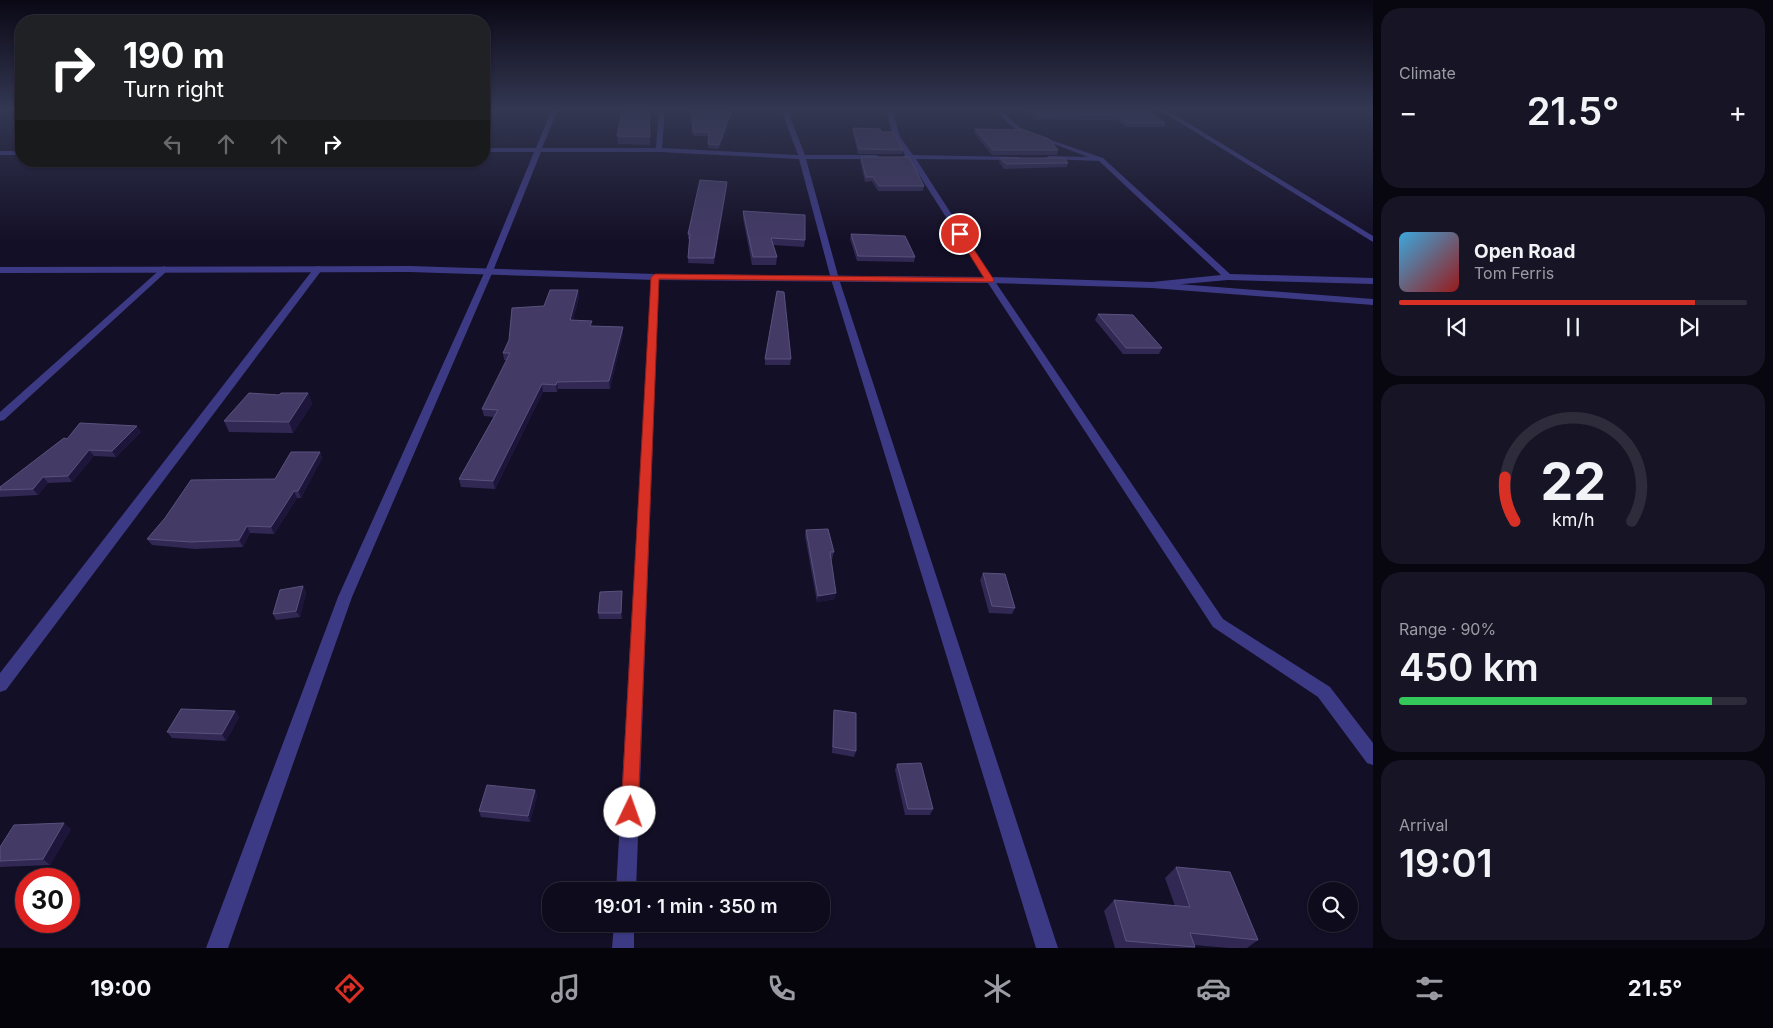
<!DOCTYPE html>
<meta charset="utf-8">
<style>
:root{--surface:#0e0b1c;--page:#171425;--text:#f1f3f6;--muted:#9b9ba3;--line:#2e2b3b;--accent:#d93025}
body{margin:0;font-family:Inter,sans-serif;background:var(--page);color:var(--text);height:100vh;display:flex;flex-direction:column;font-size:19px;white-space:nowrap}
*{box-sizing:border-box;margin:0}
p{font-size:16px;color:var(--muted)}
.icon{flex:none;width:28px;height:28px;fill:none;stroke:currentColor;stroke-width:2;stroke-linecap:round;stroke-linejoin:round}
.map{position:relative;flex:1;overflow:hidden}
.sheet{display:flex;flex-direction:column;gap:8px;padding:8px;background:#08060f;width:400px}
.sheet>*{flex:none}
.guide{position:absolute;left:15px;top:15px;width:475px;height:152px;border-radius:20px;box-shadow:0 1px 4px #0004,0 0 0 1px var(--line);background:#202124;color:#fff;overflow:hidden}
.tools{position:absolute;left:1308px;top:882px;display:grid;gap:10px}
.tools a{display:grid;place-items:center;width:50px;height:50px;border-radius:50%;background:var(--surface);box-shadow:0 1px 4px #0004,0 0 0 1px var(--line);font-size:25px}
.speed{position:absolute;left:15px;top:868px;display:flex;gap:10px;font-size:25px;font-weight:700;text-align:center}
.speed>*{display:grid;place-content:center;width:65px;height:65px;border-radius:50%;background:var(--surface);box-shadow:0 1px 4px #0004,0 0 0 1px var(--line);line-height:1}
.speed .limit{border:8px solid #d22;background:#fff;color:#111}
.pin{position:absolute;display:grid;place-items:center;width:42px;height:42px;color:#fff;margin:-21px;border:2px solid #fff;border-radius:50%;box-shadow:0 1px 5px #0007}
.me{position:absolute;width:55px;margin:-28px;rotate:3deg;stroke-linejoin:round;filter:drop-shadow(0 0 4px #0008)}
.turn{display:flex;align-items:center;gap:18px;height:105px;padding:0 25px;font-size:22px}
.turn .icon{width:65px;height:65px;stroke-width:2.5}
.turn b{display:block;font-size:35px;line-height:42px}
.lanes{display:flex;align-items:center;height:48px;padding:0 25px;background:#0003;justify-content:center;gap:25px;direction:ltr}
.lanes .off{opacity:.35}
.big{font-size:38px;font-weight:600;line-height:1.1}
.sheet .tile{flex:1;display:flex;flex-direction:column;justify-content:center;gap:8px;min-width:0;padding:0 18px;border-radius:20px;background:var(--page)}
.sheet .dial{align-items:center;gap:0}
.dial svg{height:130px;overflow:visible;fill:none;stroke:var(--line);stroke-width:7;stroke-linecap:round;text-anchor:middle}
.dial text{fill:var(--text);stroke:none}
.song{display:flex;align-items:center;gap:15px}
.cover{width:60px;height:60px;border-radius:8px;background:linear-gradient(135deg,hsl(200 70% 55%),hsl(0 70% 35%))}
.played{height:5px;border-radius:2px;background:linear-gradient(90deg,var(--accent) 85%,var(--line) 85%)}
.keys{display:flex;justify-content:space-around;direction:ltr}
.heat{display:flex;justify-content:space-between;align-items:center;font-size:28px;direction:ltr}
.charge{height:8px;border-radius:4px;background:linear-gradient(90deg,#34c759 90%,var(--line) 0)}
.trip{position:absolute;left:542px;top:882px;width:288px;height:50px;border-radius:20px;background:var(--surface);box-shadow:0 1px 4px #0004,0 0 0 1px var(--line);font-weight:600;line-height:50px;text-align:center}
.tab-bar{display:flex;height:80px;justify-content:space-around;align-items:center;background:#06040b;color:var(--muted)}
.tab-bar .icon{width:35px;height:35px}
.tab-bar .active{color:var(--accent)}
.tab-bar b{font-size:22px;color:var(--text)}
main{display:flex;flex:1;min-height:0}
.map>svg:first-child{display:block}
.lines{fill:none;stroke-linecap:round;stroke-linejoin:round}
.minor{fill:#3d3a85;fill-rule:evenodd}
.tertiary{fill:#3d3a85;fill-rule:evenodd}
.wall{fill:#312854}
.shaded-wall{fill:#1d163a}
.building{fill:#433a66;stroke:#5a527e}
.route{fill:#d93025;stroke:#8d1f18}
</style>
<main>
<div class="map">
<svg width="1373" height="948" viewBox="0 0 1373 948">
<rect width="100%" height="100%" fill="#130f26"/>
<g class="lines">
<!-- minor -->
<g class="minor">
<path d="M8,109L0,114V110Z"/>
<path d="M552,109H558L542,148H656L659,109H665L662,148L798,155L781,109H787L805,155H876L879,157L876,159H806L839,279L1058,948H1036L831,279L799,159L659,152H541L493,271L352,597L228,948H206L338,597L485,271L534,152H484V148H536Z"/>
<path d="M886,109H892L900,137L913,155L1018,157L1019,158L1016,160L916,159L994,280L1223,619L1330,687L1373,743V765L1367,763L1318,697L1213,627L986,280L909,159L903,157L905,155L893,137Z"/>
<path d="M993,109H999L1019,127L1039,136L1103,158L1230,274L1373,278V284L1228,280L1149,287V283L1152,282L1221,275L1099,161L1047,159L1046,158L1049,156L1088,157L1015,129Z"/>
<path d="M1158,109H1165L1373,236V242Z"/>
<rect x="0" y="151" width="21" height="4"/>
<path d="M164,266L168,269L167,271L4,420L0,421V412Z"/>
<path d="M318,266L321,267V271L6,690L0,692V673L315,267Z"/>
<path d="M655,274L659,277L636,891H616L651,277Z"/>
<path d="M614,924H634V948H612Z"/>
</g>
<!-- tertiary -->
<path class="tertiary" d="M410,266L655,274L990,277L1152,282L1373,299V305L1152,288L990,283L655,280L410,272L0,273V267Z"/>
</g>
<!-- wall -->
<g class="wall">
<path d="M691,109H733L719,149L708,148L709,136H693Z"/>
<path d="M1022,109H1146L1165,123L1164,127H1126L1118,120H1036Z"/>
<path d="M649,110L650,145L618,144L617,136Z"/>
<path d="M853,128L881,132L903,150L902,154H858L853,133Z"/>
<path d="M975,129L1058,150L1057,155H992L974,133Z"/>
<path d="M861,157L924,186L923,191H878L872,181L865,182L860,161Z"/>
<path d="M1000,158L1068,163L1067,167L1004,169L999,162Z"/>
<path d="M727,187L714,264L688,263L690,239H688V234Z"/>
<path d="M743,211L805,240L804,247L773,245L777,257L776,265H752L743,218Z"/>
<path d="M851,234L915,257L914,262L857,261L850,239Z"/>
<path d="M578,290L579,297L573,320L592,326L623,327V334L610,389H558L557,392H543L495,489L461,487L459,479L494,417L484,416L482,409L507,360H504L503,353L509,340L544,306Z"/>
<path d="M1098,314L1162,348L1159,354H1123L1095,320Z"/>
<path d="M765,359H791L790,365H765Z"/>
<path d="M308,393L312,404L293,433L229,432L224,421Z"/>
<path d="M141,432L116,457L94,456L72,482L48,483L38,495L0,497V487L67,439Z"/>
<path d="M320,452L322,458L301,498H297L274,534L250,533L243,547L195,549L152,545L147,539L275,479Z"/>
<path d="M806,530L834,552L832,559H831L835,599L817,602L805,536Z"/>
<path d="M983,573L1015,608L1012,614L989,613L980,580Z"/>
<path d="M303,586L306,593L300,617L276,620L273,614Z"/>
<path d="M622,591V619H599L598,613Z"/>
<path d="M834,710L856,751L854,757L832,753L833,716Z"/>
<path d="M235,711L239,717L226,741L172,738L167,732Z"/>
<path d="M897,764L933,809L930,815H905L895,770Z"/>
<path d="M535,790L537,796L530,822L481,817L479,811Z"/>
<path d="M71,829L50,865L0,867V847Z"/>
<path d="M1176,867L1258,940L1247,948H1228L1194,945L1195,947L1194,948H1115L1104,911L1114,900L1175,906L1165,878Z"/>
</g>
<!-- shaded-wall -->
<g class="shaded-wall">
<path d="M732,109H733L719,149V145Z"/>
<path d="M727,182V187L714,264V258Z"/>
<path d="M578,290L579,297L571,327L570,320Z"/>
<path d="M623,327V334L610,389L609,381Z"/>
<path d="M557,382L558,389L557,392L556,385Z"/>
<path d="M542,384L543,392L495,489L493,481Z"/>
<path d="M308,393L312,404L293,433L289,422Z"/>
<path d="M137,426L141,432L116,457L112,451Z"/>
<path d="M89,450L94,456L72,482L68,476Z"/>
<path d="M320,452L322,458L301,498L298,491Z"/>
<path d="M43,477L48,483L38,495L33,489Z"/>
<path d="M294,491L297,498L274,534L271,527Z"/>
<path d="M247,526L250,533L243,547L239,540Z"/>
<path d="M303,586L306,593L300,617L296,611Z"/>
<path d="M622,591V619L621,613Z"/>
<path d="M836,593L835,599L817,602L818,596Z"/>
<path d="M235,711L239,717L226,741L222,734Z"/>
<path d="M535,790L537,796L530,822L528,816Z"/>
<path d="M64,823L71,829L50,865L43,859Z"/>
</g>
<!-- building -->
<g class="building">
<path d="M691,109H732L719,145L708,144L709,132H693Z"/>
<path d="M1029,109H1146L1165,123H1128L1119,115L1037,116Z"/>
<path d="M622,110H649L650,137L617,136Z"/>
<path d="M853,128L880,129L881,132H893L903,150L859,149Z"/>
<path d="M975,129L1024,130L1049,139L1058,150H993Z"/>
<path d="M861,157H909L924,186H879L873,177H866Z"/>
<path d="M1000,158H1064L1068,163L1006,164Z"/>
<path d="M700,180L727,182L714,258H688L690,234H688Z"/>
<path d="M743,211L805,215V240L771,238L777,257H753Z"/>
<path d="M851,234L905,236L915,257L858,256Z"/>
<path d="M550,290H578L570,320L592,321L590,326L623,327L609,381L557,382L556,385L542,384L493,481L459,479L498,410L482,409L510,353H503L509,340L512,308L544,306Z"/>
<path d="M777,291L784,292L791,359H765Z"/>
<path d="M1098,314L1133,315L1162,348H1126Z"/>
<path d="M249,393L279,395L281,393H308L289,422L224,421Z"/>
<path d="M80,423L137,426L112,451L89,450L68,476L43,477L33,489L0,490V487L64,438L67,439Z"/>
<path d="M291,452H320L298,491H294L271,527L247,526L239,540L191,542L147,539L165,518L191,480L275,479Z"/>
<path d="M828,529L834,552H830L836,593L818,596L806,530Z"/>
<path d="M983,573L1005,574L1015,608L992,606Z"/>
<path d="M303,586L296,611L273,614L280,590Z"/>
<path d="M622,591L621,613H598L600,592Z"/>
<path d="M181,709L235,711L222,734L167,732Z"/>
<path d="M834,710L856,713V751L833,747Z"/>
<path d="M921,763L933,809H908L897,764Z"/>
<path d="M487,785L535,790L528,816L479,811Z"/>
<path d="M64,823L43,859L0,861V847L14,825Z"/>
<path d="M1176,867L1230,872L1258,940L1190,933L1195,947L1126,941L1114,900L1190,907Z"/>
</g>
<!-- sky -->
<linearGradient id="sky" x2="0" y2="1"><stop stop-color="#0a0815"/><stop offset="0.45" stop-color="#333752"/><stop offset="1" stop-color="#333752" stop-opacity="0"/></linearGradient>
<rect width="1373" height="242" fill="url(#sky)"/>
<!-- route -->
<path class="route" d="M958,233H963L994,280L993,282L659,279L638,812L636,818L630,820L623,818L621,812L651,277L655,274L984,278L957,234Z"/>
</svg>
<div class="tools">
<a><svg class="icon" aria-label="search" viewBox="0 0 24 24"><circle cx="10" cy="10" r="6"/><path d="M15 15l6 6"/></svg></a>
</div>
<div class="speed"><div class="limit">30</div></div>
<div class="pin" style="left:960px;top:234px;background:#d93025"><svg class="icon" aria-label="arrive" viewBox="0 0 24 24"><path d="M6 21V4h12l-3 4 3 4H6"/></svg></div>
<svg class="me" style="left:630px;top:812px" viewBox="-20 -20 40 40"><circle r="19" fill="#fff"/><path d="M0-13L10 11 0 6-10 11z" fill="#d93025"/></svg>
<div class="trip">19:01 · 1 min · 350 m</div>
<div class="guide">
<div class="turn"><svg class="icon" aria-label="right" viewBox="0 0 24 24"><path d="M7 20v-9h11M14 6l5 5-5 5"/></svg><div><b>190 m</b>Turn right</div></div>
<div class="lanes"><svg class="icon off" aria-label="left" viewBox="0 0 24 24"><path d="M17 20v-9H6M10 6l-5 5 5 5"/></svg><svg class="icon off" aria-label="ahead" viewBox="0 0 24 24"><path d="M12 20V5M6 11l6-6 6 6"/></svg><svg class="icon off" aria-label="ahead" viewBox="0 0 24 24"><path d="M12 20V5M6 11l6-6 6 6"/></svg><svg class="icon" aria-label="right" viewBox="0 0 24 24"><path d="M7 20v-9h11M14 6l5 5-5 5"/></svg></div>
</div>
</div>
<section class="sheet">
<div class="tile"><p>Climate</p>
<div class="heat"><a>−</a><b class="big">21.5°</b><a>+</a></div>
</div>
<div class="tile">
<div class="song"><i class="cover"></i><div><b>Open Road</b><p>Tom Ferris</p></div></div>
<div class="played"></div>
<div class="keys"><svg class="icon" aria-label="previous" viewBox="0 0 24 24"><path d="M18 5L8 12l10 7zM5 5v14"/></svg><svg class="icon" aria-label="pause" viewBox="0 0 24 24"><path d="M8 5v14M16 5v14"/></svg><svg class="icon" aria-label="next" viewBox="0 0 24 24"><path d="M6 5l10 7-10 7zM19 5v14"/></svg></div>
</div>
<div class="tile dial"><svg viewBox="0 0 100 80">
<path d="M14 69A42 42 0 1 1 86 69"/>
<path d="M14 69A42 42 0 0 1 8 42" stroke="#d93025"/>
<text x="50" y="56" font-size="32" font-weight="700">22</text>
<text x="50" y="72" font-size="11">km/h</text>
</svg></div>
<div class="tile"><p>Range · 90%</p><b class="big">450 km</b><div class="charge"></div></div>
<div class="tile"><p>Arrival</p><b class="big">19:01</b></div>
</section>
</main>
<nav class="tab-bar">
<b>19:00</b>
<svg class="icon active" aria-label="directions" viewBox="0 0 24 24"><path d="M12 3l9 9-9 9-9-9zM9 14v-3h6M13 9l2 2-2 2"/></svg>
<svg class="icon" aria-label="music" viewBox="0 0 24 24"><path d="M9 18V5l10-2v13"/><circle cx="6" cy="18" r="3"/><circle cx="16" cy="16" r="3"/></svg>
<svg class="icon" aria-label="phone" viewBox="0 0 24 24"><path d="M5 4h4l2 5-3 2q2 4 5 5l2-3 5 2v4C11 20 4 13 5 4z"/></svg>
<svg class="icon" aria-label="climate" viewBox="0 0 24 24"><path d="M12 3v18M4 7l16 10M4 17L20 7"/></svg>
<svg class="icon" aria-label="car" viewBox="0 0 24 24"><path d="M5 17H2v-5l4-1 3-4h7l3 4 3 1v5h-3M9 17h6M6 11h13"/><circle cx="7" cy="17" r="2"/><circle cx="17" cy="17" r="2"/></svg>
<svg class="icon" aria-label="filters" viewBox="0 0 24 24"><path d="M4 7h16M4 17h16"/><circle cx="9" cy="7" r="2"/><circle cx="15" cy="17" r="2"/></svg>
<b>21.5°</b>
</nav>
